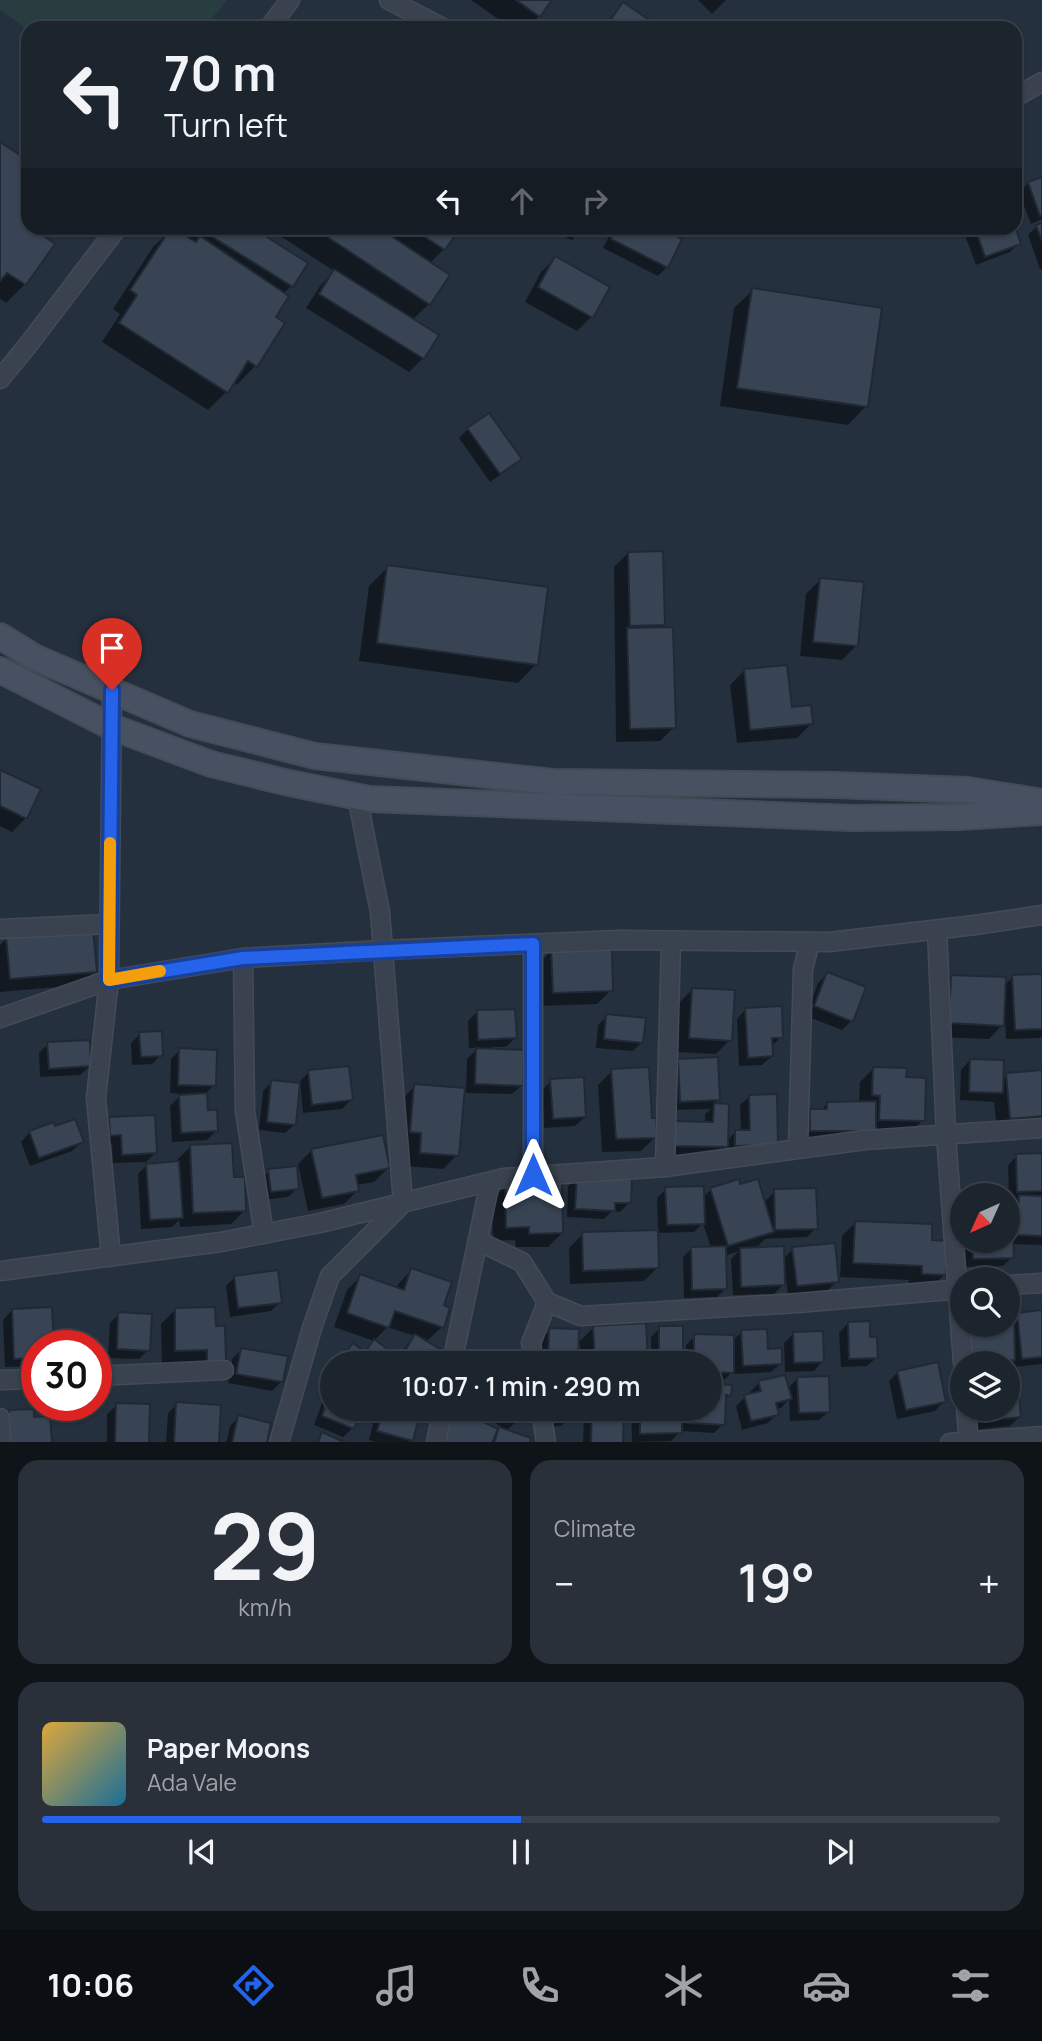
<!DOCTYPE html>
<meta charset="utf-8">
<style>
:root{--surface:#1c242e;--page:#29303a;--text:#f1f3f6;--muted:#a0a4aa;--line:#3a414a;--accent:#2563eb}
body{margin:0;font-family:Manrope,sans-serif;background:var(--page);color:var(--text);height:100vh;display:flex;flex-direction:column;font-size:26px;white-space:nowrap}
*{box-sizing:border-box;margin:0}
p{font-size:23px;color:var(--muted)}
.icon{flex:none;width:38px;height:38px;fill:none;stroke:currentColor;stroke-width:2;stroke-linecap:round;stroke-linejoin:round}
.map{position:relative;height:1442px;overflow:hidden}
.panel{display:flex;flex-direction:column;gap:18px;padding:18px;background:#0f1419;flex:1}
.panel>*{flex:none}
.banner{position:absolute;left:21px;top:21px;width:1001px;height:214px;border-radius:21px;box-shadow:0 2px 5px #0004,0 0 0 2px var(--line);background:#1c242e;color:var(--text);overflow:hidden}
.needle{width:46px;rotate:225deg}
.fabs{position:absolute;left:950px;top:1183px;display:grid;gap:14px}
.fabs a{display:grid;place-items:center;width:70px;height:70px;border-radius:50%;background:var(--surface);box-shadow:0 2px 5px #0004,0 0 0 2px var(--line);font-size:35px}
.speed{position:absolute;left:21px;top:1330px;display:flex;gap:14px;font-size:35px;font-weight:700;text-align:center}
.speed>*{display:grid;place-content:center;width:91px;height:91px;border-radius:50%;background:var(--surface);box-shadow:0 2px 5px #0004,0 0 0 2px var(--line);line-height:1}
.speed .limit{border:10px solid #d22;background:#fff;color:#111}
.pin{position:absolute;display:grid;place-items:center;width:60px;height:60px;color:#fff;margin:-72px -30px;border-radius:50% 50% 50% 0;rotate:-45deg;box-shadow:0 0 7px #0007}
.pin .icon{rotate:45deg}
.me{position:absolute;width:77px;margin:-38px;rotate:0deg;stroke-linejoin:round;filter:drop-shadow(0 0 5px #0008)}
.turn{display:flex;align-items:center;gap:24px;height:147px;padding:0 28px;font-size:32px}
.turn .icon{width:91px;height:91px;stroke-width:2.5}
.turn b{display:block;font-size:49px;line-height:60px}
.lanes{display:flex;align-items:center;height:66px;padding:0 28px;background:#0003;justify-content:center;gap:35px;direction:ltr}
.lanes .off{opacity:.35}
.big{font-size:52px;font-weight:600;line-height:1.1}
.panel .widget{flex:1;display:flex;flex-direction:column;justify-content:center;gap:10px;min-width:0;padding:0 24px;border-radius:21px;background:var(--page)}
.panel .dial{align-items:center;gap:0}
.dial b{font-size:91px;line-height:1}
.song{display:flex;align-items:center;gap:21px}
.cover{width:84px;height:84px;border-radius:10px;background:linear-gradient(135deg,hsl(40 70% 55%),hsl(200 70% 35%))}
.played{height:7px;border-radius:4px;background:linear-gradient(90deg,var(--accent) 50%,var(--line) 50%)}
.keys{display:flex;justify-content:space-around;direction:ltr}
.heat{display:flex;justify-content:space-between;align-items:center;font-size:38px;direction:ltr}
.panel .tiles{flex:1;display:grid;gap:18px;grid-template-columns:1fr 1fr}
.widget:last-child{grid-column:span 2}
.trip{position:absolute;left:320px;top:1351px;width:402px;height:70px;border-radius:35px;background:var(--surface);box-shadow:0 2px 5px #0004,0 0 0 2px var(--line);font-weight:600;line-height:70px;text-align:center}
.dock{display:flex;height:112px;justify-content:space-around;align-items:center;background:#0b0e12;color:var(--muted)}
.dock .icon{width:49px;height:49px}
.dock .current{color:var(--accent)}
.dock b{font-size:32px;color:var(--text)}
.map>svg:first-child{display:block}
.grass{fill:#273d3f}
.shadow{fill:#0007}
.building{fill:#384454;stroke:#202935;stroke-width:2}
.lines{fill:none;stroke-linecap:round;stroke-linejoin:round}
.street-casing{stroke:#434b57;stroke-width:21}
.secondary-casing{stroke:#434b57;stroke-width:28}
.street{stroke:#39424e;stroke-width:18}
.secondary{stroke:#485161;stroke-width:24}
.route-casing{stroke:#184099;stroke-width:18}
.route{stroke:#2563eb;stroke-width:12}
.slow{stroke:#f59e0b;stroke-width:12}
</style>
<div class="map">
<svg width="1042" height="1443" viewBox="0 0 1042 1443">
<rect width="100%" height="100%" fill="#25303e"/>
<!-- grass -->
<path class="grass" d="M0,0H227L204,28H28V30L0,10Z"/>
<!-- shadow -->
<g class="shadow">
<path d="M471,0H550L539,16L526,28H511Z"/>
<path d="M698,0H726L712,14Z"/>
<path d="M623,4L658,28H601Z"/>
<path d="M0,144L28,162V228H31L25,284L6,303L0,299Z"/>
<path d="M1042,179V219L1031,224L1019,193L1028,183Z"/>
<path d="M1042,225V269H1040L1028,235L1037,226Z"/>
<path d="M178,228H249L305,263L291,286L283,294L273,317L282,324L255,366L237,385L233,382L227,391L208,410L102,342L120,314L113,309L153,247L172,229L176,231Z"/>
<path d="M268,228H458L444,249L430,263L429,304L412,320L423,358L409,372L306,308L320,286L334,271Z"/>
<path d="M542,228H583L572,240Z"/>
<path d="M613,228H655L680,240L667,267L658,276L603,248Z"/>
<path d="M962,228H1014L1019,243L1010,252L976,265Z"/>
<path d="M555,259L591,317L577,331L525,302L541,272Z"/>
<path d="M753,290L866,406L848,425L720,406L734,308Z"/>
<path d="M468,429L519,459L510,468L490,482L459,438Z"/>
<path d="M628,553L663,624L658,629L674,727L660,741L616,742L614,567Z"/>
<path d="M388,567L536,664L518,683L359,661L369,586Z"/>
<path d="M820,580L856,646L842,660L800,656L806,594Z"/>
<path d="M744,671L811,724L797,738L737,743L730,685Z"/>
<path d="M0,772L26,818L12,832L0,826Z"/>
<path d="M7,938L95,971L81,985L0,992V945Z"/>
<path d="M552,950L611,990L597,1004L539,1006L538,964Z"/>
<path d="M827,974L851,1021L842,1030L806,1016L818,983Z"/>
<path d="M951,976L1004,986L1013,977L1042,976V1036L1040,1038L1006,1039L1005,1022L989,1039L936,1037L937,990Z"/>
<path d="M692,990L730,1040L716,1054L676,1052L678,1004Z"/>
<path d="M746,1009L781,1037L771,1047L772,1056L762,1065L739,1066L737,1019Z"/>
<path d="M477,1012L515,1038L506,1047H492V1050L522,1085L512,1094L466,1093L467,1059L478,1048H469L468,1021Z"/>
<path d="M607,1016L642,1042L633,1051L596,1048L598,1025Z"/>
<path d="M140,1034L161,1055L152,1064L132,1065L131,1043Z"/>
<path d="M48,1044L90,1066L80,1075L40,1077L39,1053Z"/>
<path d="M180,1050L214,1085L205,1094L206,1112L216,1131L207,1140L172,1142L170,1106L182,1094L170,1093L171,1059Z"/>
<path d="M970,1060L1002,1080L1007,1075L1042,1072V1128L997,1132L994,1102L960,1100L961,1070Z"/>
<path d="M679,1061L718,1099L713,1105H728L727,1141L735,1132H741L740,1105L750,1096L776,1144L726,1154V1147L717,1156L665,1154V1132L705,1124V1114L711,1109L671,1110L670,1070Z"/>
<path d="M874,1068L905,1079L923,1120L909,1134L802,1140V1120L811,1111H820L828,1103H859L860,1082Z"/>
<path d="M612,1071L650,1120L655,1137L641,1151L602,1152L598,1085Z"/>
<path d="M309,1072L351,1100L342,1109L303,1113L300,1081Z"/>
<path d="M551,1081L585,1117L575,1126L544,1128L542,1090Z"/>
<path d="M272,1082L295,1124L285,1133L259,1130L263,1091Z"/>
<path d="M415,1086L457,1155L443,1169L406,1166L408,1146L397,1145L401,1100Z"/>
<path d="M110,1119L155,1153L146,1162L113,1163L112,1144H101V1128Z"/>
<path d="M30,1132L82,1142L72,1151L30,1166L21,1142Z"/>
<path d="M190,1147L232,1179L245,1210L231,1224L180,1227L179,1220L172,1227L141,1229L138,1174L147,1165L177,1163L176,1161Z"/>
<path d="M312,1150L388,1168L374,1182L356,1185L358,1190L344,1204L308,1211L298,1164Z"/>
<path d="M1042,1155V1245L1012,1244V1257L1003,1266L965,1267L964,1241H1008V1216H1010L1011,1206L1017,1200H1009L1008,1165L1017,1156Z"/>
<path d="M269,1171L298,1188L288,1197L262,1200L260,1180Z"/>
<path d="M577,1177L629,1203L620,1212L612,1211L604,1219L567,1217L568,1186Z"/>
<path d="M506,1185L562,1233L548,1247H516L515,1240L493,1241L492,1199Z"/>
<path d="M739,1187L766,1208V1200L775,1191L816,1228L807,1237L765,1239L758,1246L749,1248L782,1260L793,1249L837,1281L828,1290L788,1295L785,1271L783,1272V1285L774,1294L733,1295L731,1259L739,1251L725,1256L726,1288L717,1297L684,1298L683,1257L692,1248H711L703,1223L694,1232L656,1233L658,1267L644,1281L570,1284L569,1248L583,1234L658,1231L657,1198L666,1189L703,1198L711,1189Z"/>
<path d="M856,1222L930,1242L944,1275L930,1289L908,1288L909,1280L840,1277L842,1236Z"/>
<path d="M412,1270L442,1306V1327L428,1340L421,1337L420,1340L445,1354L440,1363H396L406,1346L415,1336L387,1327L374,1341L334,1327L347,1290L361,1276L396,1289L398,1284Z"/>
<path d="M235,1277L280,1302L271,1311L230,1317L226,1286Z"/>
<path d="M12,1310L37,1346V1366L5,1367L3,1320Z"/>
<path d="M175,1310L214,1328L224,1363L162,1364L161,1324Z"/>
<path d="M1042,1312V1364L1014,1367L1013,1359L1008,1364L962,1363V1370H958L956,1332L964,1325H1008V1321H1011L1018,1314Z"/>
<path d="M119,1314L148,1350L139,1359L108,1358L110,1323Z"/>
<path d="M848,1323L869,1339L877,1357L867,1366L841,1367L839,1333Z"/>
<path d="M644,1325L646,1363H581L580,1344H577V1363H540L541,1339L550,1330L577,1344L594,1327Z"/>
<path d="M660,1328H682V1363H651V1337Z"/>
<path d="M742,1332L781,1363L771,1372L735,1374L734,1370L723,1381H710V1363H685L686,1345L695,1336L732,1341Z"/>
<path d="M793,1334L823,1361L814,1371L785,1372L784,1343Z"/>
<path d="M374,1341L388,1351L379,1363H337L353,1345L363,1353Z"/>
<path d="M241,1350L281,1382L272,1391L228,1383L232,1359Z"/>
<path d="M898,1372L944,1401L935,1411L897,1419L889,1381Z"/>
<path d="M1008,1377L1019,1417L1010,1426L965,1431L963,1409H1008Z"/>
<path d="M798,1378L829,1411L819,1420L790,1421L789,1399L781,1408L776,1409L777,1414L768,1423L742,1430L736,1406L745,1397L751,1396L750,1392L759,1383L787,1389Z"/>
<path d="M710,1386L730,1395L724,1400L723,1424L714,1433L681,1431L671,1441L632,1442L631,1409H710Z"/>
<path d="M332,1388V1409H360L353,1428L343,1437L314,1425L325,1395Z"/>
<path d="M177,1404L217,1443H166L168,1413Z"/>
<path d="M117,1405L147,1443H107V1414Z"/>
<path d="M377,1409H420L411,1440L409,1443H379L369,1440Z"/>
<path d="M467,1409H523L517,1421L506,1431L528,1443H437L448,1420L457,1411L493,1436L502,1427Z"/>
<path d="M542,1409H570V1417L561,1426L543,1427Z"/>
<path d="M584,1409H622L621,1443H583Z"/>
<path d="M239,1417L265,1443H226L230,1426Z"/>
</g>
<!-- building -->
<g class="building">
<path d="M516,0H552L540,17Z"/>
<path d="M623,2L661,28H605Z"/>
<path d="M770,23L812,25V28H770Z"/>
<path d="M0,142L28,160V228H33L55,244L26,285L7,273L0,281Z"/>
<path d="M1042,177V215L1040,216L1028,182Z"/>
<path d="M1042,223V241L1036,225Z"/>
<path d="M1015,226L1021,244L985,257L975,228H1015Z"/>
<path d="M171,228L196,242L200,236L289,296L276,317L285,323L257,367L248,361L228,393L119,323L137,295L130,290Z"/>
<path d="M198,228H253L308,263L293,287Z"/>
<path d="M314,228H379L450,275L430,305Z"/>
<path d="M411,228H460L445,250Z"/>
<path d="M616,228H659L682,239L668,268L611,239Z"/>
<path d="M555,256L610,287L593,318L538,287Z"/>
<path d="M334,269L439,335L424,359L319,294Z"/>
<path d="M752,288L882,308L868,407L737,388Z"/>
<path d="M489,413L522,459L500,474L467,428Z"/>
<path d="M663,551L665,625L630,626L628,552Z"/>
<path d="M387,565L548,587L538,665L377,643Z"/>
<path d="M820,578L864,582L858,646L813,642Z"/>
<path d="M673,627L676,728L630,729L627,628Z"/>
<path d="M787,665L792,707L811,705L813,724L750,730L744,669Z"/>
<path d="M0,770L41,789L27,819L0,806Z"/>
<path d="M93,929L97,972L10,979L6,937Z"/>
<path d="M612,947L613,991L553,993L551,948Z"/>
<path d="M827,972L866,987L853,1022L814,1006Z"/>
<path d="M1042,974V1029L1015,1030L1012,975Z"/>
<path d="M951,975L1006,977L1004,1026L949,1023Z"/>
<path d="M692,988L735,990L732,1041L689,1038Z"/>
<path d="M782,1006L783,1038H772L773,1056L748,1058L745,1008Z"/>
<path d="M515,1009L517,1038L478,1040L477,1010Z"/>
<path d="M606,1014L646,1018L643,1043L604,1039Z"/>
<path d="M162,1031L163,1056L141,1057L139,1032Z"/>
<path d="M90,1040L91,1066L49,1069L47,1042Z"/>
<path d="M179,1048L217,1050L216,1086L178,1085Z"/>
<path d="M476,1048L524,1050L523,1086L475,1084Z"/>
<path d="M718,1057L720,1100L680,1102L678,1059Z"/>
<path d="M970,1059L1004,1060L1003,1093L969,1092Z"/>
<path d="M349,1066L353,1100L312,1105L308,1070Z"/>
<path d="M649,1067L652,1118H656L657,1138L616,1139L611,1069Z"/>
<path d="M873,1067L907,1068L906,1077L926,1078L925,1121L879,1120L880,1096L872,1095Z"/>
<path d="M1042,1070V1116L1010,1119L1006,1073Z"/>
<path d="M584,1077L586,1117L553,1119L550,1079Z"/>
<path d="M271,1080L300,1083L296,1125L267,1122Z"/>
<path d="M414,1084L465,1088L459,1156L420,1153L421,1133L410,1132Z"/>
<path d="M207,1093L208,1110H217L218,1131L181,1133L179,1095Z"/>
<path d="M777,1094L778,1145L735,1146V1130H750L749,1095Z"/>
<path d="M876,1101V1131H810V1109H827V1102Z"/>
<path d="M714,1103L729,1104L728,1147L673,1146L674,1121L713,1122Z"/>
<path d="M155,1115L157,1153L122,1155L121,1135L110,1136L109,1117Z"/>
<path d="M75,1119L84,1142L39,1158L29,1131L54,1122L55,1126Z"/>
<path d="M383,1135L390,1168L356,1175L359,1191L322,1198L311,1149Z"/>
<path d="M232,1143L234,1177H245L246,1211L193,1213L190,1145Z"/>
<path d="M1042,1153V1191L1017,1192L1016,1154Z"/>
<path d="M179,1161L183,1218L150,1220L146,1164Z"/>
<path d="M297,1166L299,1189L271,1192L268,1169Z"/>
<path d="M577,1175L632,1179L631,1203H615V1211L575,1209Z"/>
<path d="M739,1179L740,1184L758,1179L774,1232L728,1246L710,1188Z"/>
<path d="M562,1182L563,1233L529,1234V1227L506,1228L505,1183Z"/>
<path d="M704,1186L705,1224L667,1225L665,1187Z"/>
<path d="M816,1188L818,1229L775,1230L774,1189Z"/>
<path d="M1019,1195L1042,1196V1236L1017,1235Z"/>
<path d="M1008,1214H1012L1014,1258L973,1259V1241H1008Z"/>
<path d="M855,1221L932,1224V1240L947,1241L946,1275L922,1274V1266L853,1263Z"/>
<path d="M658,1230L659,1268L583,1271L582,1232Z"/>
<path d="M835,1243L839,1282L797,1286L792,1247Z"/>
<path d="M726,1246L727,1289L692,1290L691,1247Z"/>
<path d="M784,1246L785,1285L741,1287L740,1248Z"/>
<path d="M411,1268L452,1282L444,1305L450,1308L444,1328L395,1311L389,1328L347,1313L360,1274L404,1290Z"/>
<path d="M278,1270L282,1303L238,1308L234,1276Z"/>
<path d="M52,1307L54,1346H37V1358L14,1359L12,1309Z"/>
<path d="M215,1307L216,1326H225L226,1363H207V1350L175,1351V1308Z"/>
<path d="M1042,1310V1357L1022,1359L1017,1313Z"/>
<path d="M118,1312L152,1314L150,1351L117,1349Z"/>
<path d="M1014,1319L1015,1360L966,1362L965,1325H1008V1320Z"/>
<path d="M870,1321V1337H877L878,1358L849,1359L848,1322Z"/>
<path d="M646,1323L648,1363H595L593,1326Z"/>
<rect x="659" y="1326" width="24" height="37"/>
<path d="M549,1328L579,1329L578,1363H548Z"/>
<path d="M767,1329L768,1349L782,1348V1364L743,1366L741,1330Z"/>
<path d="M823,1331L824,1362L794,1363L793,1332Z"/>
<path d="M415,1334L448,1354L442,1363H398Z"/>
<path d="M694,1334L734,1335V1373L710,1372V1363H694Z"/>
<path d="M374,1339L390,1351L381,1363H346L340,1359L353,1343L365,1352Z"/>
<path d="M241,1348L288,1356L283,1382L236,1374Z"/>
<path d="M938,1362L946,1402L906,1410L897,1371Z"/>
<path d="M1017,1374L1021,1417L974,1422L972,1409H1008V1375Z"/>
<path d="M785,1375L792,1399L776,1403L779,1415L751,1421L744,1395L761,1391L758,1381Z"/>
<path d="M829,1376L830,1412L799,1413L797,1377Z"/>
<path d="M710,1384L732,1385L731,1396L726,1395L725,1425L687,1423V1409H710Z"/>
<path d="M332,1387V1409H362L354,1429L322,1416Z"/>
<path d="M176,1402L221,1405L219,1443H174Z"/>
<path d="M116,1403L150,1404L149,1443H115Z"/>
<path d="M34,1409V1417L50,1416L52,1443H10L9,1410Z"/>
<path d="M383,1409H421L413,1441L377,1431Z"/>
<path d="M457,1409L498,1429L492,1443H449L442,1440Z"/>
<path d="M493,1409H525L518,1422Z"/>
<path d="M551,1409H571L572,1418L551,1419Z"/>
<path d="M592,1409H624L623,1443H591Z"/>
<path d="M640,1409H682V1433L640,1434Z"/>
<path d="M238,1415L271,1423L267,1443H232Z"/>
<path d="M499,1427L531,1438L530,1443H494Z"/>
<path d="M322,1432L346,1443H318Z"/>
</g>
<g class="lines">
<!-- street casing -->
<g class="street-casing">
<g id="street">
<path d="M389,0L443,28"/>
<path d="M269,28L290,0"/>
<path d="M1015,97L1042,82"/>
<path d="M0,379L28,345L117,228"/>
<path d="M0,929L109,924"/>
<path d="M937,930L946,1135L963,1363"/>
<path d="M533,944V1175"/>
<path d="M243,958L245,1111L264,1234"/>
<path d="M0,1018L109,980L243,958L383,950L619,940L829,942L975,925L1042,915"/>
<path d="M798,1148L803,969L810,942"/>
<path d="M665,1167L671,941"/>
<path d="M478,1241L522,1262L547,1302L581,1316L798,1303L962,1289"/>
<path d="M111,1257L96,1098L109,980L112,690"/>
<path d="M0,1271L221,1242L320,1223L504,1178L665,1167L865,1140L1042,1128"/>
<path d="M1008,1285L1042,1283"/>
<path d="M452,1363L490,1182"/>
<path d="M534,1363L531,1343L547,1302"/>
<path d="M96,1376L224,1370"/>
<path d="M0,1380L37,1379"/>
<path d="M541,1409L546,1443"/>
<path d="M966,1409L969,1443"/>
<path d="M0,1418L1,1443"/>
<path d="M279,1443L312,1328L330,1276L403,1203L380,912L357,796"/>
<path d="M436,1443L443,1409"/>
<path d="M950,1443L1042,1436"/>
</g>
</g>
<!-- secondary casing -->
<g class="secondary-casing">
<g id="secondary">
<path d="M0,636L34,657L190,724L315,756L553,782L835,785L968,790L1042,802"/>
<path d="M0,670L112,727L211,764L289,783L369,799L852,818L959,817L1042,812"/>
</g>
</g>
<!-- street -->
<use href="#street" class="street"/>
<!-- secondary -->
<use href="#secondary" class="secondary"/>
</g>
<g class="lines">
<!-- route casing -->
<g class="route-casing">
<path id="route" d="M112,690L109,980L243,958L533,944V1175"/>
</g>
<!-- route -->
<use href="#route" class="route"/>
<!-- slow -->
<path class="slow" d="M110,843L109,980L160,971"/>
</g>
</svg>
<div class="fabs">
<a><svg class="needle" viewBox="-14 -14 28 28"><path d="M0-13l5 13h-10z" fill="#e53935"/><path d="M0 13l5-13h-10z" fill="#a0a4aa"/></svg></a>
<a><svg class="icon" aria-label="search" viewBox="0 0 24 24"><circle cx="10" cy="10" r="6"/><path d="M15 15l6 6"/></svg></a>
<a><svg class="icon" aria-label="layers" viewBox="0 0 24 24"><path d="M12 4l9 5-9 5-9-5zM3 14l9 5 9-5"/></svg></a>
</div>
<div class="speed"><div class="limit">30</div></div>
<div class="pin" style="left:112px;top:690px;background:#d93025"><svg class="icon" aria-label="arrive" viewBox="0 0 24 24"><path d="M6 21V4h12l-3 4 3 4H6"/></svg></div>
<svg class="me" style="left:533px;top:1175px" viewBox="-20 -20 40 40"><path d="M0-17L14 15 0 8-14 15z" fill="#2563eb" stroke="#fff" stroke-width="4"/></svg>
<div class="trip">10:07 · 1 min · 290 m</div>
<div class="banner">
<div class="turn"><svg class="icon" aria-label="left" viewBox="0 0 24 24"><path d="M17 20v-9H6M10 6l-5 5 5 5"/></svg><div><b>70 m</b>Turn left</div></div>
<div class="lanes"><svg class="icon" aria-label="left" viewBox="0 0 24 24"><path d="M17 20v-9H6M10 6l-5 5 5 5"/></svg><svg class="icon off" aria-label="ahead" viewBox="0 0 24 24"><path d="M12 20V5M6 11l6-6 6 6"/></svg><svg class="icon off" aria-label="right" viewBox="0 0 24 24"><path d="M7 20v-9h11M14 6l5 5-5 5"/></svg></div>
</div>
</div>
<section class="panel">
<div class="tiles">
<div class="widget dial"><b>29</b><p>km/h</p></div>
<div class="widget"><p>Climate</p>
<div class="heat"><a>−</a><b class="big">19°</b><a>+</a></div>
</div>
<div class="widget">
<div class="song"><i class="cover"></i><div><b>Paper Moons</b><p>Ada Vale</p></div></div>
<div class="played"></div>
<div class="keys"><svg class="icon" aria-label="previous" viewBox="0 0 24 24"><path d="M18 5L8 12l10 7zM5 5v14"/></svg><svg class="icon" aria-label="pause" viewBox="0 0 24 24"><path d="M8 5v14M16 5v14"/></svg><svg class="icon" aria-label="next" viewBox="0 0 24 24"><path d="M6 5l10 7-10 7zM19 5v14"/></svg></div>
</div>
</div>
</section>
<nav class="dock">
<b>10:06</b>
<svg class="icon current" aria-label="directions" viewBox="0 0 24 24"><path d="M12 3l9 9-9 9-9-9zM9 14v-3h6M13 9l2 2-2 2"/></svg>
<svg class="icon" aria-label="music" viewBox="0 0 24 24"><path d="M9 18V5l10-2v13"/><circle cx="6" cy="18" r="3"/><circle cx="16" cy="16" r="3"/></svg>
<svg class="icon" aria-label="phone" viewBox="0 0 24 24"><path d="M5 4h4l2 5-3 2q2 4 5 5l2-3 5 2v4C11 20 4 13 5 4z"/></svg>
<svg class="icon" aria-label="climate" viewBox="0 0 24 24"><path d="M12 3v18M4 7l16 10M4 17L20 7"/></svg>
<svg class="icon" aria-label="car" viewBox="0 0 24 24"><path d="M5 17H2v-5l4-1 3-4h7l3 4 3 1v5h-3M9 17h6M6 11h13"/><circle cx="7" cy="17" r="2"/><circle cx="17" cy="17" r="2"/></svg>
<svg class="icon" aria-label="filters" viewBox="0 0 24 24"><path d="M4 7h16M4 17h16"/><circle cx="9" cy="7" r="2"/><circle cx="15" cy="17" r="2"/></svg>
</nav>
